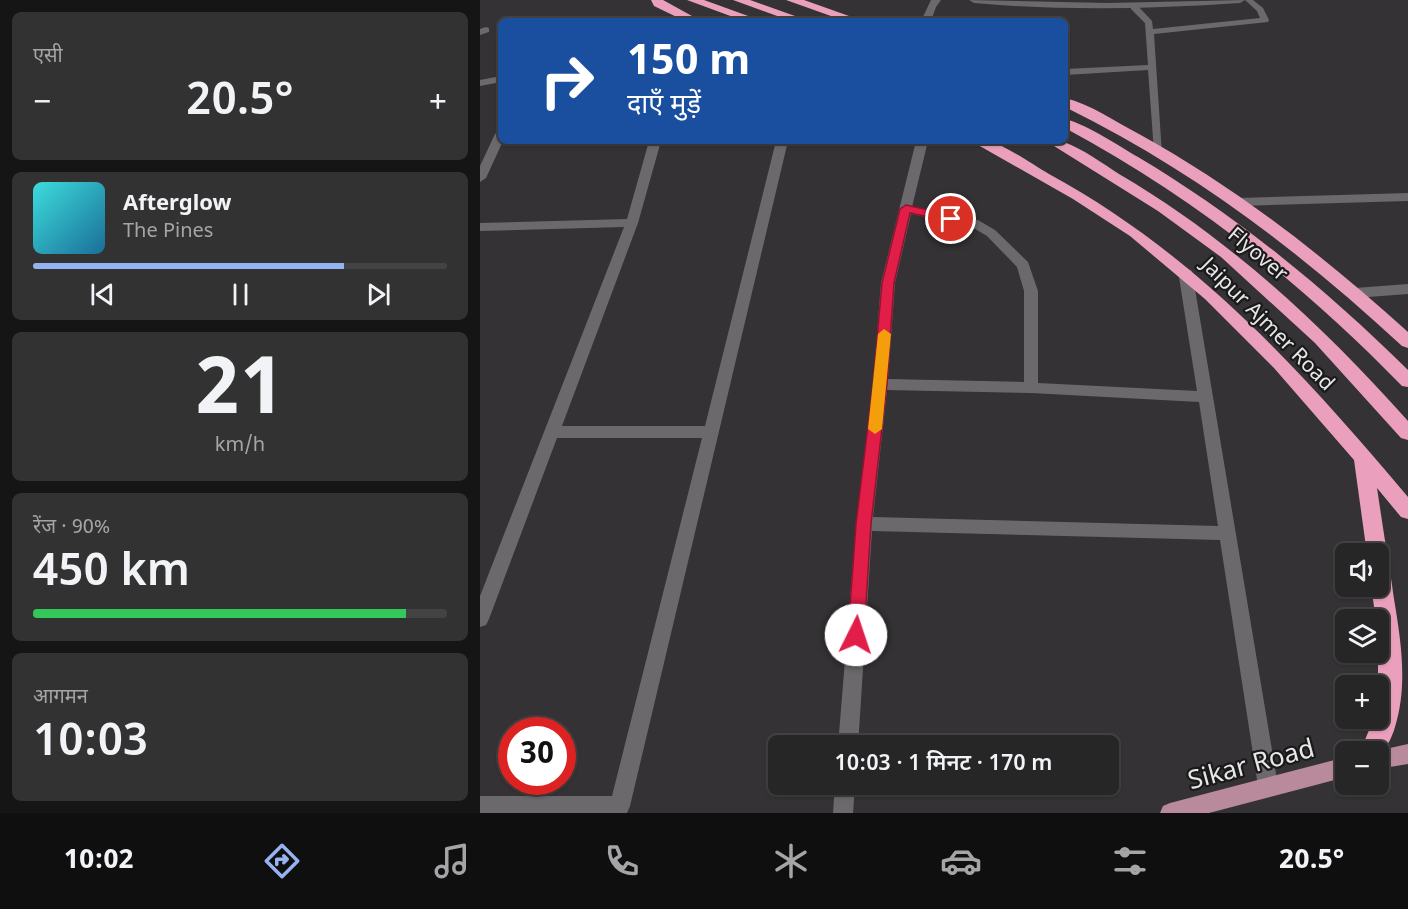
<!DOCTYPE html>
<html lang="hi">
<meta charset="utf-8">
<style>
:root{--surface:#272627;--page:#333233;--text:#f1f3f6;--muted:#a4a5a7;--line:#434344;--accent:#95b2f1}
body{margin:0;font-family:Georgia,"Noto Sans Devanagari",serif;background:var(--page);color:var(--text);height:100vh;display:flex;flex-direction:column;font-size:22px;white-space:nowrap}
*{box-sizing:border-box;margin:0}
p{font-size:20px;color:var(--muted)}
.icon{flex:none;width:33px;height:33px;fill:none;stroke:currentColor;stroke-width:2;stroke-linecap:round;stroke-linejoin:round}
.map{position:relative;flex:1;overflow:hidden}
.sheet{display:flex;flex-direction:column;gap:12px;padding:12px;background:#151515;width:480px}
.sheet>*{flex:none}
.top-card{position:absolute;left:18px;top:18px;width:570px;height:126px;border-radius:9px;box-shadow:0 2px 4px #0004,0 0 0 2px var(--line);background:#1a4fa0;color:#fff;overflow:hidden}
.tools{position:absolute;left:855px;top:543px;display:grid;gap:12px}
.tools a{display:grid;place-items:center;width:54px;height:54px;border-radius:9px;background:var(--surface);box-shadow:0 2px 4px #0004,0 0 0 2px var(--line);font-size:30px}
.speed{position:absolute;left:18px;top:717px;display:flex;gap:12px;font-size:30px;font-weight:700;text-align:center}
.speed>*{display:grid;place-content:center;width:78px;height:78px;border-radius:50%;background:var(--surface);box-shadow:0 2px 4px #0004,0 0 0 2px var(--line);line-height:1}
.speed .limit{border:9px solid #d22;background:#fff;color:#111}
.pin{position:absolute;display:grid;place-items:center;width:51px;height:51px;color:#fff;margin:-26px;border:3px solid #fff;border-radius:50%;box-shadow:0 2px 6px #0007}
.me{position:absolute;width:66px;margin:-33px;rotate:4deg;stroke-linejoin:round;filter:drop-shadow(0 0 4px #0008)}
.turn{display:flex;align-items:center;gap:21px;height:126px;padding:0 30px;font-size:27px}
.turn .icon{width:78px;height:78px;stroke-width:2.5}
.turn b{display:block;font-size:42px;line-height:51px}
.big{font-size:45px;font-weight:600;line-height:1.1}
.sheet .tile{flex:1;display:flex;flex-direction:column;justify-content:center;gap:9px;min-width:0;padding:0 21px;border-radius:9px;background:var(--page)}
.sheet .dial{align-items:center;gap:0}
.dial b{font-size:78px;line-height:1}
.song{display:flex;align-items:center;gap:18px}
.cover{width:72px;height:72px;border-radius:9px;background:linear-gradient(135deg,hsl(180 70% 55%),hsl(200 70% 35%))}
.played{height:6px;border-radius:3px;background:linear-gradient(90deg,var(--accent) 75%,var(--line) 75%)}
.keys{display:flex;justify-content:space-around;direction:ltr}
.heat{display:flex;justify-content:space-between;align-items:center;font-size:33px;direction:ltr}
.charge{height:9px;border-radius:4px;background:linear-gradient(90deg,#34c759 90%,var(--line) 0)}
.trip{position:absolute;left:288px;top:735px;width:351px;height:60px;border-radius:9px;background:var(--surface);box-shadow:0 2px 4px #0004,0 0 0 2px var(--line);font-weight:600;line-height:60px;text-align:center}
.tab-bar{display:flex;height:96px;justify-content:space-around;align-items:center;background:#100f10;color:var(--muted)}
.tab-bar .icon{width:42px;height:42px}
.tab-bar .on{color:var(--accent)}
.tab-bar b{font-size:27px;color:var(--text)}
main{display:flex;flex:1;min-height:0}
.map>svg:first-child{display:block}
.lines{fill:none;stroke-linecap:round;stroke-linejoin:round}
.lane{fill:#6c696c;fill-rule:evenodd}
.street{fill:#6c696c;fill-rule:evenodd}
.primary{fill:#b88a9c;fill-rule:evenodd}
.highway{fill:#eaa0bc;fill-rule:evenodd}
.route{fill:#e11d48;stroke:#92132f;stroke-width:1.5}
.slow{fill:#f59e0b}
.labels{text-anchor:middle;stroke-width:4.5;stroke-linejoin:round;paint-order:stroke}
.street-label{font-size:21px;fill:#e8e7e8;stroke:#1b1a1b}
.near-street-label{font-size:26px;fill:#e8e7e8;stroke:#1b1a1b}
</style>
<main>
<section class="sheet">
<div class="tile"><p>एसी</p>
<div class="heat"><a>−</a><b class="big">20.5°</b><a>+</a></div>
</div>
<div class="tile">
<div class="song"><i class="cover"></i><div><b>Afterglow</b><p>The Pines</p></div></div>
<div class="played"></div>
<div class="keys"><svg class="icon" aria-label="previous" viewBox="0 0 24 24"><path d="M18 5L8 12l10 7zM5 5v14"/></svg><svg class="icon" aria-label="pause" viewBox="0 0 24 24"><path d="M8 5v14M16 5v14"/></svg><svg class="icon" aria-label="next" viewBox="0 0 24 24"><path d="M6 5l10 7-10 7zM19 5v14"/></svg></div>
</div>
<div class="tile dial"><b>21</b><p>km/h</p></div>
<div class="tile"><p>रेंज · 90%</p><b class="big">450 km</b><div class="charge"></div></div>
<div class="tile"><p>आगमन</p><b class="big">10:03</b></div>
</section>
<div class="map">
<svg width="928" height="813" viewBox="0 0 928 813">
<rect width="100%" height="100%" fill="#343234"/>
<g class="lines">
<!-- lane -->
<path class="lane" d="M765,0H773L783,8L789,20L788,22L674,34L682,154L679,155L674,152L668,70L585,75V69L668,65L665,23L651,9V5H657L672,21L673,29L780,18L777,11Z"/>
<!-- street -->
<g class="street">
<path d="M451,0H461L456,7L451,21H441Z"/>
<path d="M489,0L627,3L765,0L760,3C671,9 583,11 494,3Z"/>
<path d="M6,27L9,28V32L0,35V29Z"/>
<path d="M21,76V82L0,86V80Z"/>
<path d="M21,131V141H23L6,178L0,182V166L15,134Z"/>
<path d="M169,141H181L158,223L82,426H225L296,141H308L150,806L147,813H0V796H132L222,438H77L9,619L6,625L0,627V596L144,227L0,231V223L147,219Z"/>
<path d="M436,141H448L432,207L498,220L515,230L548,262L558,291V383L717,391L698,271L705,267L712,271L798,786L795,793L788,796L781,793L778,786L740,540L392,531L378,746H358L376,524L393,384L401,283ZM431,214L490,226L507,236L537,267L544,291V382L408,379L415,283ZM407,390L551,393L719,402L738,526L393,517Z"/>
<path d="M928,193V201L759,206L753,202L759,198Z"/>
<path d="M928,284V294L875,298L868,293L875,288Z"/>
<path d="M355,784H375L373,813H353Z"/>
</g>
<!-- primary -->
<g class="primary">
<path d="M928,744V764L898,769V752H892Z"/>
<path d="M866,757V777L729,813H680L683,806L690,803Z"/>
</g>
<!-- highway -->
<g class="highway">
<path d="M171,0H183L221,21H205L174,6Z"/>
<path d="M207,0H224L282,21H264Z"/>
<path d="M253,0H270L329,21H311Z"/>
<path d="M306,0H324L383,21H365Z"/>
<path d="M585,98C610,104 636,122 659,134C757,188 845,257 928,332V348L922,346C818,250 713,170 585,107Z"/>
<path d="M585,119C608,125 637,145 658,157C757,216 846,289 928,370V387L922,386C822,283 712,196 585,128Z"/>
<path d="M491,141C497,141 504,140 509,141C528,147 552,164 569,174C716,254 822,371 928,497V519L921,517L897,488L907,554L905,559C911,570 912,586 914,599C921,641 928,685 915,727C912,738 905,749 900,760L898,761V752H880L894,718H898V620H896L891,586H898V554H887L874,460L794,368L725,299L650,236L593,199Z"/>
<path d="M566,141C572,141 579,140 584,142C603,149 622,163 639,174C750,239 842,325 928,421V440L921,438L835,343L741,257L678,211Z"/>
</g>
</g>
<!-- route -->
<path class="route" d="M426,205L471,215L477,219L471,222L430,213L414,283L407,384L391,524L384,635L382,640L376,642L370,640L368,635L376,524L393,384L402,283L420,209Z"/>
<!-- slow -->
<path class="slow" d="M404,329L411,334L402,429L395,434L388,429L398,334Z"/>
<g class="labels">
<!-- street labels -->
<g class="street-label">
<text transform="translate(778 254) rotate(40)" y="7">Flyover</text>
<text transform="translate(788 324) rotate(45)" y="7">Jaipur Ajmer Road</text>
</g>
<!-- near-street labels -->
<g class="near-street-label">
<text transform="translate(771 764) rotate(-15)" y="9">Sikar Road</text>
</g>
</g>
</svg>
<div class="tools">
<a><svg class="icon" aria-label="sound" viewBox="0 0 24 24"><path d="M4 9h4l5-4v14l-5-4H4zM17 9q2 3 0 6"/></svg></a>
<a><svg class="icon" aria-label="layers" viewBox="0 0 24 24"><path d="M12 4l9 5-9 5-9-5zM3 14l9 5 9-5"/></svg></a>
<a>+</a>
<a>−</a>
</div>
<div class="speed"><div class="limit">30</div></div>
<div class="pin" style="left:471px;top:219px;background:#d93025"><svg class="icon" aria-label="arrive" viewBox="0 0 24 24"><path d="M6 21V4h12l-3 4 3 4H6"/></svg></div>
<svg class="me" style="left:376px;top:635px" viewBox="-20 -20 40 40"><circle r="19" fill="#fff"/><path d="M0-13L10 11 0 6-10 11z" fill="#e11d48"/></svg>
<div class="trip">10:03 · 1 मिनट · 170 m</div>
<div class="top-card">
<div class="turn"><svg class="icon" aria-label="right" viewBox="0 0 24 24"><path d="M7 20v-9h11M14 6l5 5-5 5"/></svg><div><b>150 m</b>दाएँ मुड़ें</div></div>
</div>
</div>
</main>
<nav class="tab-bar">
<b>10:02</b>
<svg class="icon on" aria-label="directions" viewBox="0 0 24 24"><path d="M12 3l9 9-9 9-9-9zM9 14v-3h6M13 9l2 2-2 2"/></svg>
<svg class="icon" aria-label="music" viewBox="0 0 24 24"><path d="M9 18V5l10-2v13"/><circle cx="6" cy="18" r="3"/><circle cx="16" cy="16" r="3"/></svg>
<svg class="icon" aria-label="phone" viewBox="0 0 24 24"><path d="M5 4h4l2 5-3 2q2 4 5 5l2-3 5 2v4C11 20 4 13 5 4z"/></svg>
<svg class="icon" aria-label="climate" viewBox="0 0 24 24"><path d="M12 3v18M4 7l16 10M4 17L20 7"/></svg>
<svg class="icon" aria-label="car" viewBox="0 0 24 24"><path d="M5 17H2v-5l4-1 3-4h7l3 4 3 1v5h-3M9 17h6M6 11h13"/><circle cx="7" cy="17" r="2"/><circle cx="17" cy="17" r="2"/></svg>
<svg class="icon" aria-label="filters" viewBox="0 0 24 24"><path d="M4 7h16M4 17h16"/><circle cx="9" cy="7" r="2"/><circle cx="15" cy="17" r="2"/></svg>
<b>20.5°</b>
</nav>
